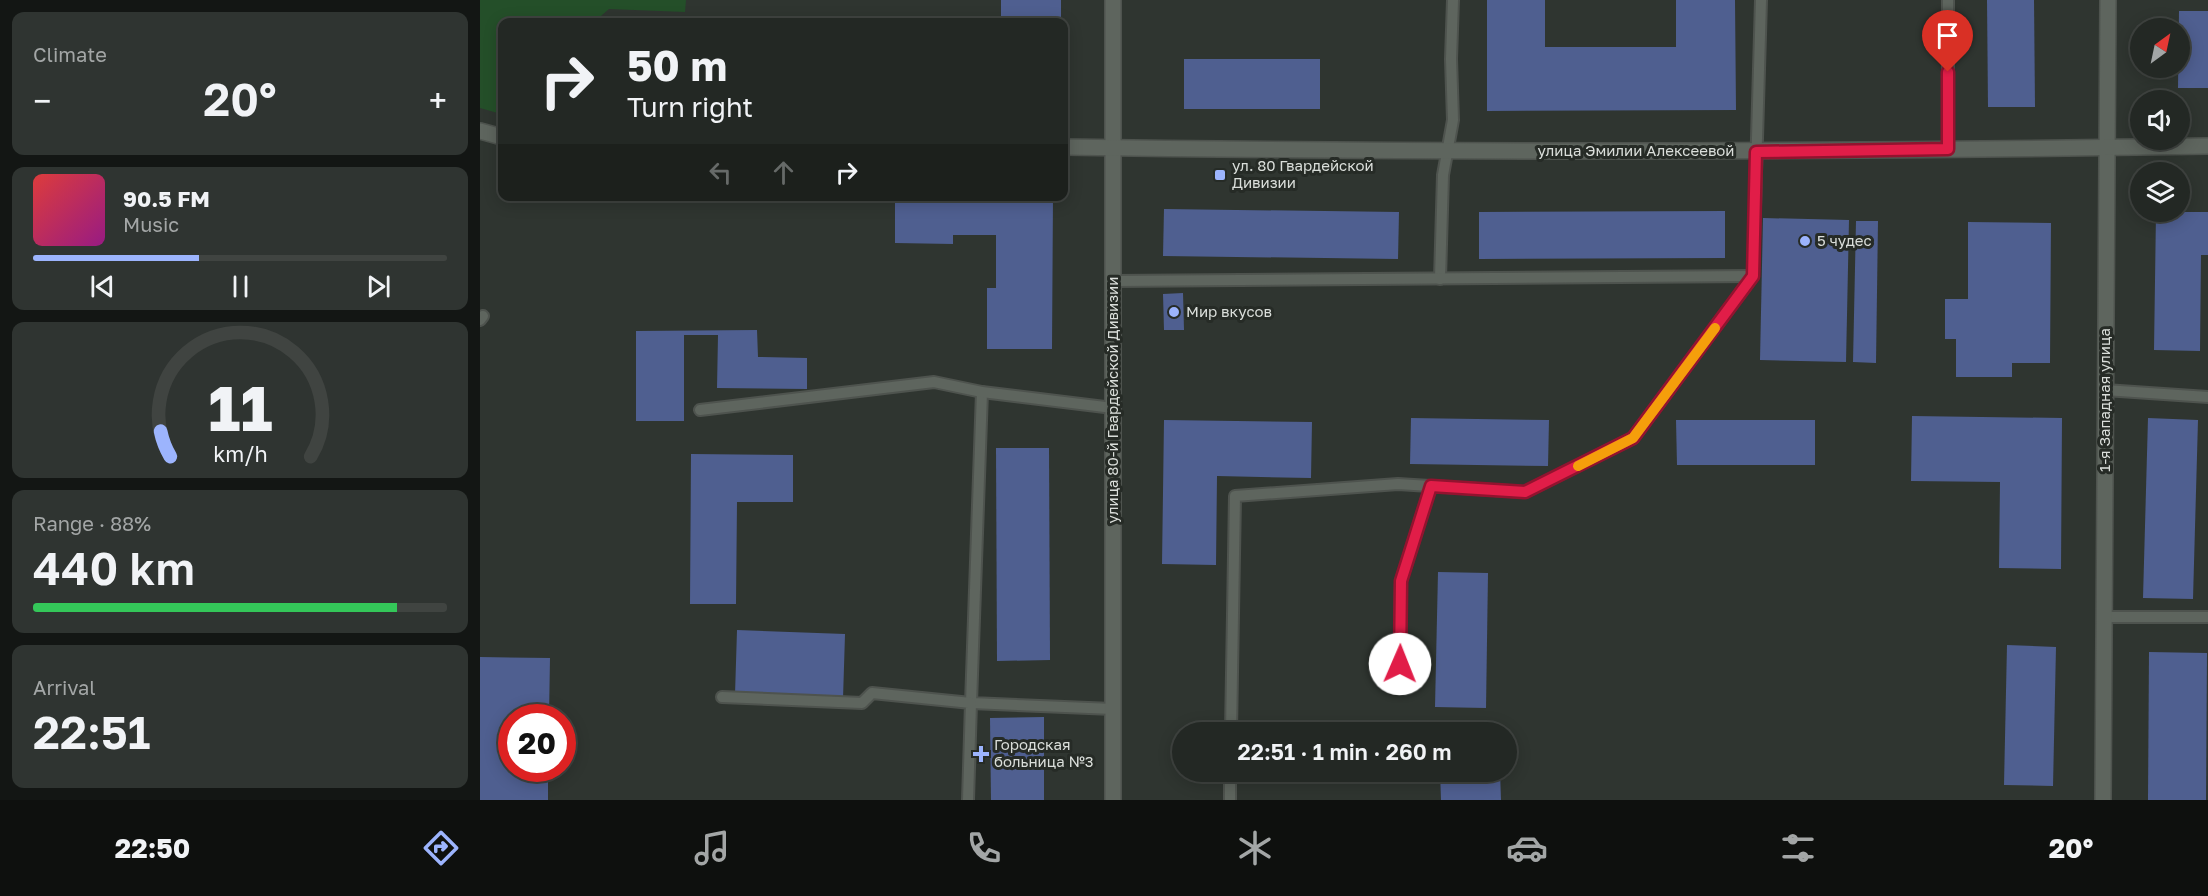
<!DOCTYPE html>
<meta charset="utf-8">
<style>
:root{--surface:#232824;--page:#2f3431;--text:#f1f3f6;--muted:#a3a6a6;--line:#404441;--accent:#9cb4fd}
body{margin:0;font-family:"Golos Text",sans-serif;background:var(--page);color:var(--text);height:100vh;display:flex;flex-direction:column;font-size:22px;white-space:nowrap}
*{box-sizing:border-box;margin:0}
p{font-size:20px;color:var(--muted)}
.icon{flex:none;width:33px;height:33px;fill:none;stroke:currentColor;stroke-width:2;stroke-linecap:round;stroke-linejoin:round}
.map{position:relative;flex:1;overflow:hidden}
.panel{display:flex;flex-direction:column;gap:12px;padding:12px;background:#131614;width:480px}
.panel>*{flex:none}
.banner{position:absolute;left:18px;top:18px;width:570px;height:183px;border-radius:12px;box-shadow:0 3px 15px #0003,0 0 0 2px var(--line);background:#232824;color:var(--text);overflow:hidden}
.needle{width:39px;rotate:33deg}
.buttons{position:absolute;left:1650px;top:18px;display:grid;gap:12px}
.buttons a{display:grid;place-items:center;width:60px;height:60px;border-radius:50%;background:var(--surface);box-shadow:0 3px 15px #0003,0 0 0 2px var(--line);font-size:30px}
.speed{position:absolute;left:18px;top:704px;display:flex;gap:12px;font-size:30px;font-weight:700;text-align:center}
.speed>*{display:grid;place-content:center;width:78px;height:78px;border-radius:50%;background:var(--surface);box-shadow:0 3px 15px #0003,0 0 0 2px var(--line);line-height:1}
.speed .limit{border:9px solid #d22;background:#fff;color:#111}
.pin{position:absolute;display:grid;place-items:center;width:51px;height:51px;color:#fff;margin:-62px -26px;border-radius:50% 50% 50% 0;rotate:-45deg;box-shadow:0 0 6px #0007}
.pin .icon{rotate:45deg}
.me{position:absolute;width:66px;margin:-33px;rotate:1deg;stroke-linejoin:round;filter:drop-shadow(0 0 4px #0008)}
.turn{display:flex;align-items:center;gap:21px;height:126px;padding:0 30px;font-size:27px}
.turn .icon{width:78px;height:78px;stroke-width:2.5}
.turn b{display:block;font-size:42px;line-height:51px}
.lanes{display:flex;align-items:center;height:57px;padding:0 30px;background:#0003;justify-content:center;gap:30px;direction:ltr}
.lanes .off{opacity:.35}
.big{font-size:45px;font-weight:600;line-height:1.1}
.panel .tile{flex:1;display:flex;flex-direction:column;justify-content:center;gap:9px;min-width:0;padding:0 21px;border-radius:12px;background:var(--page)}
.panel .dial{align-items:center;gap:0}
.dial svg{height:156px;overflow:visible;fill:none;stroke:var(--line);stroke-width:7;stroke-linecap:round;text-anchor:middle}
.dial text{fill:var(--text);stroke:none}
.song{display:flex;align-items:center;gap:18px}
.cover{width:72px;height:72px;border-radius:9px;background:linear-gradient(135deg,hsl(0 70% 55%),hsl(310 70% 35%))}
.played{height:6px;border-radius:3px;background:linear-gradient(90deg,var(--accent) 40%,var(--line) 40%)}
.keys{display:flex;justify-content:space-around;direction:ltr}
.heat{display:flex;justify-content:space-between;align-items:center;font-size:33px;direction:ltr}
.charge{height:9px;border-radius:4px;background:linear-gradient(90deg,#34c759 88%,var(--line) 0)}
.trip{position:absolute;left:692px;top:722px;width:345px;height:60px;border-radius:30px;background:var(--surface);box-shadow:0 3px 15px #0003,0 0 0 2px var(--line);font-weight:600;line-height:60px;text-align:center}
.menu{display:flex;height:96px;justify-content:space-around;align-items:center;background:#0e100e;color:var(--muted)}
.menu .icon{width:42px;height:42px}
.menu .active{color:var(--accent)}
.menu b{font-size:27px;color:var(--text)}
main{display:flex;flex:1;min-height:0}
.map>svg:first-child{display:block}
.green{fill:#244f29}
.building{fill:#4f5f90}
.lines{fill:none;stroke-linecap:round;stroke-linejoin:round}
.lane-casing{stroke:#4e534e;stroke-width:14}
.street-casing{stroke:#4e534e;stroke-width:18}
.secondary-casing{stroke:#4e534e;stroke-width:18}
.lane{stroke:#5e655e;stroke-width:10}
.street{stroke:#5e655e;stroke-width:15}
.secondary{stroke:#5e655e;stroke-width:15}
.route-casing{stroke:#92132f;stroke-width:15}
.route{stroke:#e11d48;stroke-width:10}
.slow{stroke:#f59e0b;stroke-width:10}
.poi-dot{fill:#9cb4fd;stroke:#262b26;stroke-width:2}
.labels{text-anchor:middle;stroke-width:6;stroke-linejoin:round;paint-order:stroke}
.street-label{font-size:15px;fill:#dadeda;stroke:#262b26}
.poi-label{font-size:15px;fill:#dadeda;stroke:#262b26;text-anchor:start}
</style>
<main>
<section class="panel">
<div class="tile"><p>Climate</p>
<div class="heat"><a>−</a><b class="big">20°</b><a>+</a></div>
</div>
<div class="tile">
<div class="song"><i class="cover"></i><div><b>90.5 FM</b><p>Music</p></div></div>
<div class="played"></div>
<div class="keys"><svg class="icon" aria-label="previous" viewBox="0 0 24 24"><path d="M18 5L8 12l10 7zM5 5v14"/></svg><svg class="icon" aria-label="pause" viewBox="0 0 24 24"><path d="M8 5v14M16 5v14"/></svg><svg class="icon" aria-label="next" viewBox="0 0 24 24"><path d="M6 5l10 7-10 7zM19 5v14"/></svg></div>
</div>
<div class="tile dial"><svg viewBox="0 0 100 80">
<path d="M14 69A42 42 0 1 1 86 69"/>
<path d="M14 69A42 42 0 0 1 9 56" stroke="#9cb4fd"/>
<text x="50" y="56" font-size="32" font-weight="700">11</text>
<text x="50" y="72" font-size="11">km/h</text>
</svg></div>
<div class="tile"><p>Range · 88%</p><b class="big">440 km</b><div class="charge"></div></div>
<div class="tile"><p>Arrival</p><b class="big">22:51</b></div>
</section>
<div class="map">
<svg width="1728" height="800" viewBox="0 0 1728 800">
<rect width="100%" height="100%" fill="#2f3530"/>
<!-- green -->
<path class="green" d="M0,0H206L205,12L129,9L114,22H22V108L21,114L0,108Z"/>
<!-- building -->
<g class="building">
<rect x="521" y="0" width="60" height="22"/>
<path d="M1007,0H1065V47H1196V0H1255L1256,110L1007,111Z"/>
<path d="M1507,0H1554L1555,107H1508Z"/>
<path d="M1699,11H1728V88H1698Z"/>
<rect x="704" y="59" width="136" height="50"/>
<path d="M415,196H573L572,349H507V288H516V235H473V244L415,243Z"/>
<path d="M684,209L919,212L918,259L683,256Z"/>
<path d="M1245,211V258L999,259V212Z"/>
<path d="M1676,212H1728V255H1721L1720,351L1674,350Z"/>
<path d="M1283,218L1369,220L1366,362L1280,360Z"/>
<path d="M1376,221H1398L1396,363L1373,362Z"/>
<path d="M1488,222L1571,223L1570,363H1532V377H1476V339H1465V299H1488Z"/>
<path d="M703,293L704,330H684L683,294Z"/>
<path d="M277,330L278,357L327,358V389L237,388L238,335H204V421H156V331Z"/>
<path d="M1432,416L1582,418L1581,569L1519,568L1520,482L1431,481Z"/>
<path d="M931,418L1069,420L1068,466L930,464Z"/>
<path d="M1668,418L1718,420L1713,599L1663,598Z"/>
<path d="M684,420L832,422L831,478L737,476L736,565L682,564Z"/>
<path d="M1196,420H1335V465H1197Z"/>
<path d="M516,448H569L570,660L517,661Z"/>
<path d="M211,454L313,455V502H257L256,604H210Z"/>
<path d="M958,572L1008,573L1006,708L955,707Z"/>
<path d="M257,630L365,634L363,698L255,694Z"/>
<path d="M1527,645L1576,647L1573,786L1524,785Z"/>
<path d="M1669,652L1727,653L1726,800H1668Z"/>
<path d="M0,657L70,658L69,717H32V768H68V800H0Z"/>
<path d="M564,717V800H511L510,718Z"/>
<path d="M960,771H1020L1021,800H961Z"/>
</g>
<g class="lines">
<!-- lane casing -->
<g class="lane-casing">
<g id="lane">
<path d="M1468,0V149"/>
<path d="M960,279L963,175L973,120L971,59L973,0"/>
<path d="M634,281L1273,276"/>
<path d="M0,320L3,316"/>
<path d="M1625,390L1728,397"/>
<path d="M502,392L491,703L633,709"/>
<path d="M220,410L454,382L502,392L633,408"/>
<path d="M1624,617H1728"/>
<path d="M919,685L921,581L951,486"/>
<path d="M242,697L382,703L392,693L491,703L488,800"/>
<path d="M751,732L755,496L918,484L1045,492L1153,438L1273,276L1281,0"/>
<path d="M750,800V771"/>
</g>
</g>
<!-- street casing -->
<g class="street-casing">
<g id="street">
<path d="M633,0V800"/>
<path d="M1623,800L1628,0"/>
</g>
</g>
<!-- secondary casing -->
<g class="secondary-casing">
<g id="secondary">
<path d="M0,131L22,137"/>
<path d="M584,147C965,153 1347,152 1728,146"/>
</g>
</g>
<!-- lane -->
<use href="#lane" class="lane"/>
<!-- street -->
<use href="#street" class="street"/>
<!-- secondary -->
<use href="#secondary" class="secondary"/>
</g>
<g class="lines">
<!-- route casing -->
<g class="route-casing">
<path id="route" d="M920,664L921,581L951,486L1045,492L1153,438L1273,276L1276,152L1468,149V72"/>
</g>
<!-- route -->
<use href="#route" class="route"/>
<!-- slow -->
<path class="slow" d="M1098,466L1153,438L1235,328"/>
</g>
<!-- markers -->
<g class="poi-dot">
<rect x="734" y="169" width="12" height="12" rx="3"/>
<circle cx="1325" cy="241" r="6"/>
<circle cx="694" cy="312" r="6"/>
<path d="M498 745h6v6h6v6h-6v6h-6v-6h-6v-6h6z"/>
</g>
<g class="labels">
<!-- street labels -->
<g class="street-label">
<text x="1156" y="156">улица Эмилии Алексеевой</text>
<text transform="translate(633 400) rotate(-90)" y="5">улица 80-й Гвардейской Дивизии</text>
<text transform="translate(1625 400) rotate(-90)" y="5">1-я Западная улица</text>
</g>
<!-- poi labels -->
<g class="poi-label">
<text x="752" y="171">ул. 80 Гвардейской<tspan x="752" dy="17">Дивизии</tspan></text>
<text x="1337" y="246">5 чудес</text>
<text x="706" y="317">Мир вкусов</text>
<text x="514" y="750">Городская<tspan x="514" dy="17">больница №3</tspan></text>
</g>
</g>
</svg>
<div class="buttons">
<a><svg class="needle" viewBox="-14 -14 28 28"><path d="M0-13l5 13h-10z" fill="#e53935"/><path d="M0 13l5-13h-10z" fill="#a3a6a6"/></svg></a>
<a><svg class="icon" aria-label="sound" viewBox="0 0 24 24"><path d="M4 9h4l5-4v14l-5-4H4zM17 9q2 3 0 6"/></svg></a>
<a><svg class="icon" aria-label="layers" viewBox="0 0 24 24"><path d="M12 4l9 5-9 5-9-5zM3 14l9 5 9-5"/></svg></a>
</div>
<div class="speed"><div class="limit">20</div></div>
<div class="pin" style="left:1468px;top:72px;background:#d93025"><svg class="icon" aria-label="arrive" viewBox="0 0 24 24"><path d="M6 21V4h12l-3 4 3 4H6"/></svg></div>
<svg class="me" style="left:920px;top:664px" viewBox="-20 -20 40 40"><circle r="19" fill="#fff"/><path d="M0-13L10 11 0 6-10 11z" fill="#e11d48"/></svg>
<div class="trip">22:51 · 1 min · 260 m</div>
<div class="banner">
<div class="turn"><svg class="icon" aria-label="right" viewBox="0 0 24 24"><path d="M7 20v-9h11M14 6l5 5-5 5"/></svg><div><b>50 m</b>Turn right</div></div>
<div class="lanes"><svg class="icon off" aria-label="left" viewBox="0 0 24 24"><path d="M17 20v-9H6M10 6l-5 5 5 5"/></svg><svg class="icon off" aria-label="ahead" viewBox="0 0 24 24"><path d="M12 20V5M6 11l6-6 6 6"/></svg><svg class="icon" aria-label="right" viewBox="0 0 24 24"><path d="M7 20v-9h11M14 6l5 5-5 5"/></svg></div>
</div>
</div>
</main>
<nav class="menu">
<b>22:50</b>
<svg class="icon active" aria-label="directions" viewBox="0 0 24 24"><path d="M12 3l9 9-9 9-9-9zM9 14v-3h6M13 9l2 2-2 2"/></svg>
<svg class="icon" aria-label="music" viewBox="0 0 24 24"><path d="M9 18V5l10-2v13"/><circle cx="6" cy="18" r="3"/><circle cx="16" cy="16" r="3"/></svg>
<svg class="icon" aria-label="phone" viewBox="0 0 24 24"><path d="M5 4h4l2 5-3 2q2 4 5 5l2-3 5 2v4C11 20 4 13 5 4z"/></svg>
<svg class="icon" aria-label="climate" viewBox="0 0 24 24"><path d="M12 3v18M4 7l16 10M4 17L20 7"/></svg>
<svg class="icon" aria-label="car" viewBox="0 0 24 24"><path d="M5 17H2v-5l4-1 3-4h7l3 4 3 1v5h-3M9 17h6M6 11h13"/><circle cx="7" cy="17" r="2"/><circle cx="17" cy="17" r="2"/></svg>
<svg class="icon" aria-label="filters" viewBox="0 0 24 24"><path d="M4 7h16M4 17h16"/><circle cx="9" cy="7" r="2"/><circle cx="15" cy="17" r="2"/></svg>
<b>20°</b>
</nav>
